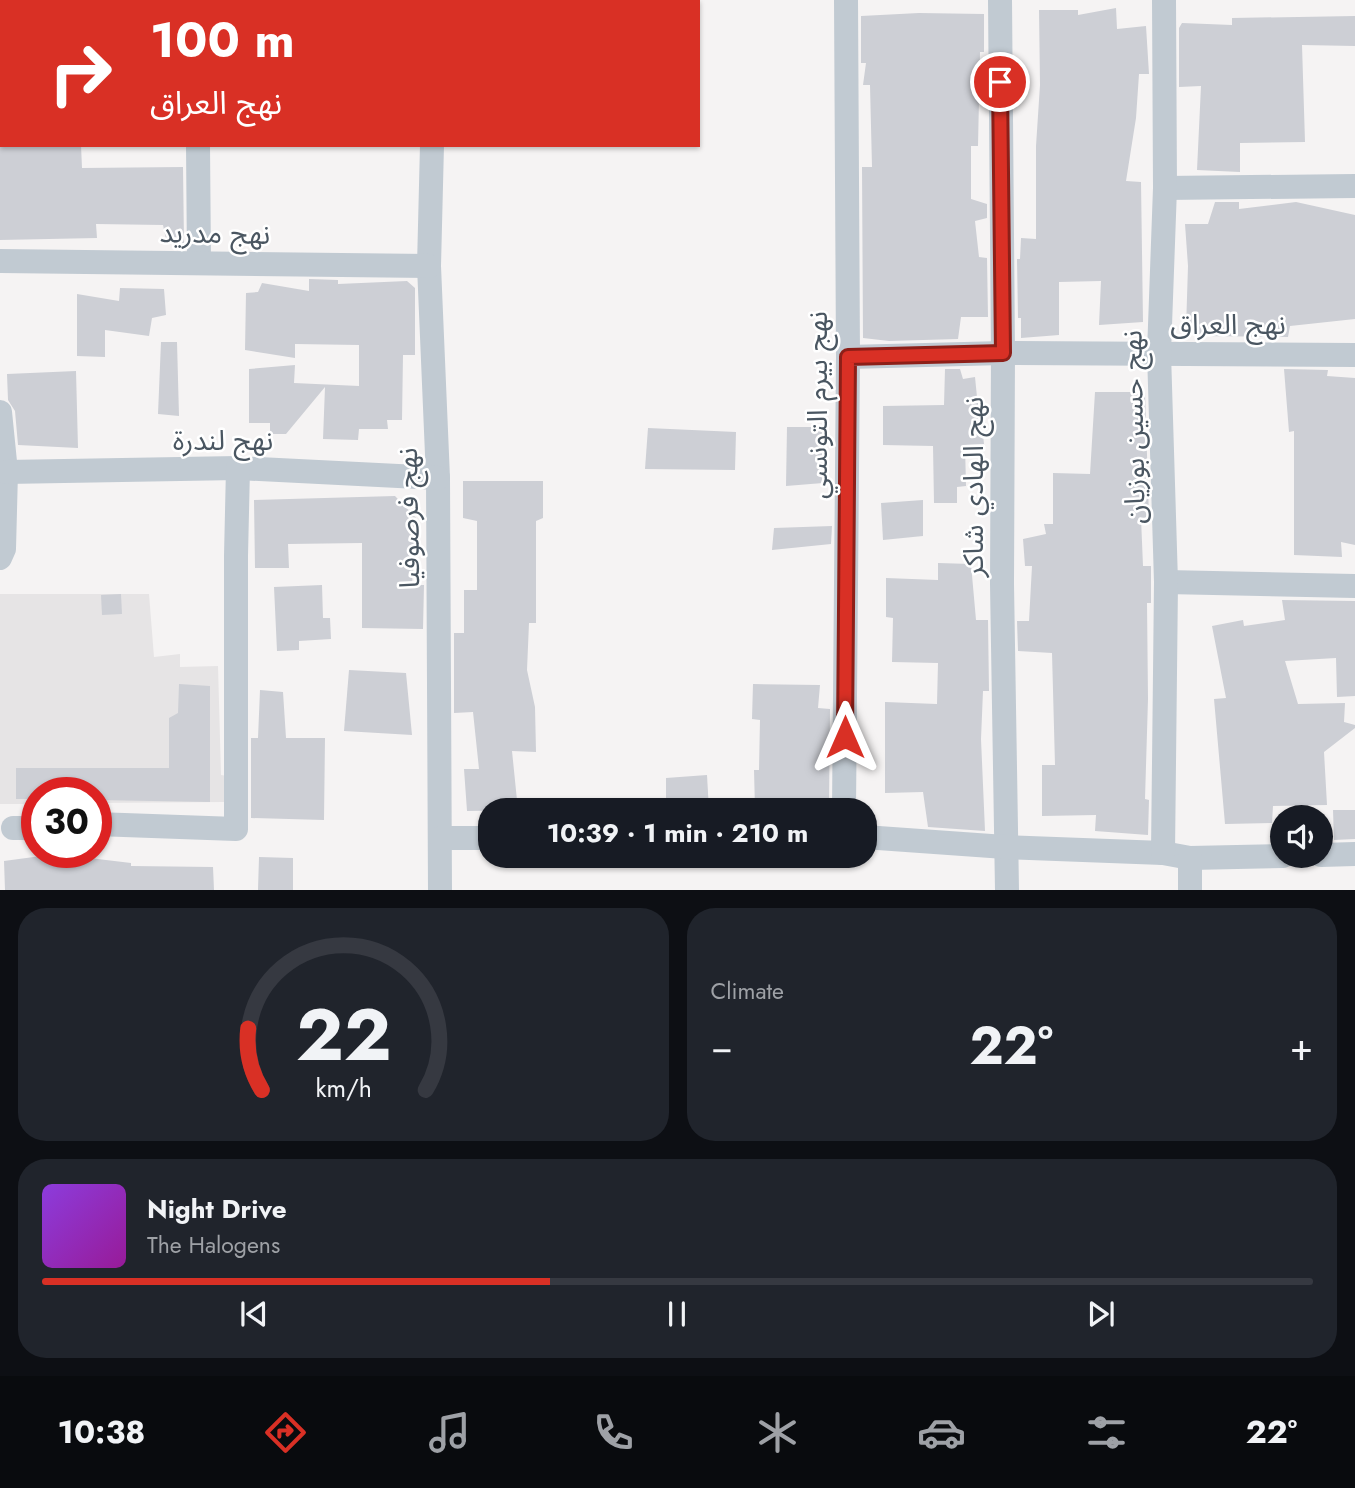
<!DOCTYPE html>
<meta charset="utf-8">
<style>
:root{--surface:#171b24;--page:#20242c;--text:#f1f3f6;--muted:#9ea1a6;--line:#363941;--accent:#d93025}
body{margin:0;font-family:Jost,"Noto Sans Arabic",sans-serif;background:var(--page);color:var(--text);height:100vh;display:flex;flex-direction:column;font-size:26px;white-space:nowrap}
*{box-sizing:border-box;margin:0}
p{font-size:23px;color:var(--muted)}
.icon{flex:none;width:38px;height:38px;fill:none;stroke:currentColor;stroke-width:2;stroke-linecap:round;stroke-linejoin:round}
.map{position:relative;height:890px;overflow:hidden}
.details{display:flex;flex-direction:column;gap:18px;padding:18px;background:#0d0f14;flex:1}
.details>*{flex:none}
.guide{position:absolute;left:0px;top:0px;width:700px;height:147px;box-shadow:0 2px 5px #0004;background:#d93025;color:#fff;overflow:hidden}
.tools{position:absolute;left:1270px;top:805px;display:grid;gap:14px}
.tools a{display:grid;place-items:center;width:63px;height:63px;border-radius:50%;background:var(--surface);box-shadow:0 2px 5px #0004;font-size:35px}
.speed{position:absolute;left:21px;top:777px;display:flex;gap:14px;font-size:35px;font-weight:700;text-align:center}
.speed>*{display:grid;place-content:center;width:91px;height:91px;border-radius:50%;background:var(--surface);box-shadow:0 2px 5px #0004;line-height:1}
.speed .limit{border:10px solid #d22;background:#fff;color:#111}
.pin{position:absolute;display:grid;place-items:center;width:60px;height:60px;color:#fff;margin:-30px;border:4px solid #fff;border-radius:50%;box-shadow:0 2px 7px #0007}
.me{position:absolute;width:77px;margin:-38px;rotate:0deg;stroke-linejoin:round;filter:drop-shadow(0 0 5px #0008)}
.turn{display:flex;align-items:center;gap:24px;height:147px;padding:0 35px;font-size:32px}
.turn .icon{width:91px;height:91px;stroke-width:2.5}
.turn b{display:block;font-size:49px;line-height:60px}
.big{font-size:52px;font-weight:700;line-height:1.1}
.details .widget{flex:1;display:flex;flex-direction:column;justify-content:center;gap:10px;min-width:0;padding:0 24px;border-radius:28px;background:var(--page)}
.details .dial{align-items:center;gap:0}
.dial svg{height:182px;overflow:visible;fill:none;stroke:var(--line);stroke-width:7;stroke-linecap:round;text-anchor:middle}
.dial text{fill:var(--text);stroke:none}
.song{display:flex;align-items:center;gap:21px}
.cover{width:84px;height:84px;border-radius:10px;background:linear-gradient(135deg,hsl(270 70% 55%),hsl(300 70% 35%))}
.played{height:7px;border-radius:4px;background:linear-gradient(90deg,var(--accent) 40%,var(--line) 40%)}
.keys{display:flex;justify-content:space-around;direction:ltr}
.heat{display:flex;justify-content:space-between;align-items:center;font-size:38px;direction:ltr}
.details .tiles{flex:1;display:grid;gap:18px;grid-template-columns:1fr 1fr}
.widget:last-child{grid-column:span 2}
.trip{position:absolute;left:478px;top:798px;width:399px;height:70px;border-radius:28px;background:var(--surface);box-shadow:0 2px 5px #0004;font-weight:700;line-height:70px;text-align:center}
.dock{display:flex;height:112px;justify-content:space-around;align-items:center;background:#090b0e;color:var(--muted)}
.dock .icon{width:49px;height:49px}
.dock .active{color:var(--accent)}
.dock b{font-size:32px;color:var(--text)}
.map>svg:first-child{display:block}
.education{fill:#e6e4e5}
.building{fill:#cdcfd5}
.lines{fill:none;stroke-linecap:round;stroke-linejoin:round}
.minor{stroke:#c1cad2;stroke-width:24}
.route-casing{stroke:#8d1f18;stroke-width:18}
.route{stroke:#d93025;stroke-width:12}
.labels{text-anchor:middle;stroke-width:5;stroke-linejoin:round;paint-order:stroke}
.street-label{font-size:28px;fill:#4a5661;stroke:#fff}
</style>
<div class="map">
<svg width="1355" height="890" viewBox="0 0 1355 890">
<rect width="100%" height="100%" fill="#f5f3f3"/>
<!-- education -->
<path class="education" d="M0,594H149L154,657L180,654V667L218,666L221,775L228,776L224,802L96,803V793H37V804H0Z"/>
<!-- building -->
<g class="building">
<path d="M1116,8L1117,29L1146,26L1149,74H1139L1136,118L1126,181L1141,182L1143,322L1099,325L1101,281L1059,282V335L1021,338V318H1018L1017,259H1020L1021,238L1036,239V146L1040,85L1039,10H1078V15Z"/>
<path d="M919,13L984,14V52H980L978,146H971V199L987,204V218L975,221L979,257L987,258L988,317H961L958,339L889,341L863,338L862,167H872L870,85H863L866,63H861V16Z"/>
<path d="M1355,16V46L1302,45L1305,142L1240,143V172L1197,170L1201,86L1179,87V28L1182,23L1232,25V18Z"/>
<path d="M0,145H81L82,168L183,167L184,243L167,244L163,225L96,224L97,238L0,240Z"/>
<path d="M1215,202H1239V209L1296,202L1355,215V319L1290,326L1288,337L1198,336L1186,329L1188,266L1185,224H1208Z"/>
<path d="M309,279L338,280V284L407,281L415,288V355H403L402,420H387L388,429H359L358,440L323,439L325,387L286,434H270V423H249V369L295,365L294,383L359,386V345L295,344V358L245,350L246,293L258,292L262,283L309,291Z"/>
<path d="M120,288L164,289L166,315L152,318L149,336L105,330V357L77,356V294L119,301Z"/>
<path d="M161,342H177L179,416L158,414Z"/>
<path d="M945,369H960L963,379L975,377L977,397H979L984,444L965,445L966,486L957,487V503H934L933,446L883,445V406L944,405Z"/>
<path d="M1284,369L1328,370L1327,376L1355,378V545L1341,542L1342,557L1294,555V431L1289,432Z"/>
<path d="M76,371L78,448L18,445L15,411L8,400L7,374Z"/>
<path d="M1095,392H1145L1149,517L1141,518L1143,566H1151V603H1147L1148,699L1145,799L1149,800L1148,835L1095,831L1096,815L1042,816V765H1055L1052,653L1018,651L1017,621H1029L1032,566H1025L1023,539L1046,534L1044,524H1053V473L1090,474Z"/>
<path d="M787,427H824L823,483L786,486Z"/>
<path d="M648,428L736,432L735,470L645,469Z"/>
<path d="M463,481H543V518L536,521V623H529L527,670L535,707L536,752L512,751L518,810L467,811L464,769H479L473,712L454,713V633H464V590H477V521L463,518Z"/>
<path d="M395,496L416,518L412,585H424L423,629L362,628V543L288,544L289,568H255L254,500Z"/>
<path d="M923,500V536L883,540L881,503Z"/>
<path d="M832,526L831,544L772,550L774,528Z"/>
<path d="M938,563L971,564L976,620H988L989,691H983L981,739L985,831L928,827L923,792L885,793V702L937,704L938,663L892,662L893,618L886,617V578L938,580Z"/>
<path d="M322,585L323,618H330L331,639L299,641V650L277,651L274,587Z"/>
<path d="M121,594L122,614L102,615L101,595Z"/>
<path d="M1282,600L1355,601V696L1337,697L1336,658L1285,661L1298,704L1345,703L1344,722L1355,725V728L1324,752L1327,805L1273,806L1272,823L1225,824L1214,699L1226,698L1212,626L1243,620L1244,626L1285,620Z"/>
<path d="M349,670L406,673L412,735L344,731Z"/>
<path d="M179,684L210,686V802L96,800V793H37V799H16V768H169V718L178,713Z"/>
<path d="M753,684L820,685L818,708L830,709L829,808L755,809L754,770H759L760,720L752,719Z"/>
<path d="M260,690L283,692L286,738H325L324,820L251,818V738H258Z"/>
<path d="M707,775L709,810H666V778Z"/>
<path d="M1333,810H1355V839L1334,840Z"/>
<path d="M56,854L131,863V866L213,867L214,890H5L4,861Z"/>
<path d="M259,857L293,858V890H258Z"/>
</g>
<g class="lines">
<!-- minor -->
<g class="minor">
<path d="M435,0V2"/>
<path d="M1000,0L1003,353L1002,584L1007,890"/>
<path d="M198,145L199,263"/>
<path d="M432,145L429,266L438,478L440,890"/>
<path d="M1165,188L1355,186"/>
<path d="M0,261L429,266"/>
<path d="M848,357L1003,353L1355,355"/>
<path d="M0,412L6,472L4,549L0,558"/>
<path d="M6,472L238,468L438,478"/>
<path d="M1166,582L1355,586"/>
<path d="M844,810L848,357L846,0"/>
<path d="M96,824L236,829V556L238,468"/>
<path d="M13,828H37"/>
<path d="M864,837L1005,847L1163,853L1190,858L1283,856"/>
<path d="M441,838H490"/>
<path d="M1163,853L1166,582L1159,353L1165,188L1164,0"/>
<path d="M1321,855L1355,854"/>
<path d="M1190,890V858"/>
</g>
</g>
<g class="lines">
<!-- route casing -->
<g class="route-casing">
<path id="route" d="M845,737L848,357L1003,353L1000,82"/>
</g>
<!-- route -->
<use href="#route" class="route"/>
</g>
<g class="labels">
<!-- street labels -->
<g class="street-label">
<text transform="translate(215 233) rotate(1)" y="10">نهج مدريد</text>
<text x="1228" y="334">نهج العراق</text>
<text transform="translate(817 405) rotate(-90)" y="10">نهج بيرم التونسي</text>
<text transform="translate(1133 427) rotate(-91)" y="10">نهج حسين بوزيان</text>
<text x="223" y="450">نهج لندرة</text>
<text transform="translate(973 487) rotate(-90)" y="10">نهج الهادي شاكر</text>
<text transform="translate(408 518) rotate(-91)" y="10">نهج فرصوفيا</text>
</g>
</g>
</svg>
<div class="tools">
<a><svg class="icon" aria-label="sound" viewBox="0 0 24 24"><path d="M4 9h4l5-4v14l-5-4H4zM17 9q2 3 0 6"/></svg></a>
</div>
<div class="speed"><div class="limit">30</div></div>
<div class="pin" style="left:1000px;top:82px;background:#d93025"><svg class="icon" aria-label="arrive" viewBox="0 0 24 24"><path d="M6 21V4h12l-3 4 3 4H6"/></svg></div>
<svg class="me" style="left:845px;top:737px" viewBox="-20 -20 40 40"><path d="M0-17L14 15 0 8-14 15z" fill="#d93025" stroke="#fff" stroke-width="4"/></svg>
<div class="trip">10:39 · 1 min · 210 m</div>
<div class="guide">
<div class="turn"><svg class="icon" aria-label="right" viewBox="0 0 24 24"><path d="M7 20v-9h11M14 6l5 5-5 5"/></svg><div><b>100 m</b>نهج العراق</div></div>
</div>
</div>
<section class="details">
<div class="tiles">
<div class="widget dial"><svg viewBox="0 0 100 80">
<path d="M14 69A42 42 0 1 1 86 69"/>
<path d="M14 69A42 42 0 0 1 8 42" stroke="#d93025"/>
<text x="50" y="56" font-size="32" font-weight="700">22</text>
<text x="50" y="72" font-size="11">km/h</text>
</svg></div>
<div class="widget"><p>Climate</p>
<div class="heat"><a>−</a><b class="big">22°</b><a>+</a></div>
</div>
<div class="widget">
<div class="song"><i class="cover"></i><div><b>Night Drive</b><p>The Halogens</p></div></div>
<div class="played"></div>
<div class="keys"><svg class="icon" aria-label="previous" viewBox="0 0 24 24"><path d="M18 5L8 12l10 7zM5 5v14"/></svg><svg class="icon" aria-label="pause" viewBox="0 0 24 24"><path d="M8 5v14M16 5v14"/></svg><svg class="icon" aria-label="next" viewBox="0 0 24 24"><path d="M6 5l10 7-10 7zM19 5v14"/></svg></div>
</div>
</div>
</section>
<nav class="dock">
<b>10:38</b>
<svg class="icon active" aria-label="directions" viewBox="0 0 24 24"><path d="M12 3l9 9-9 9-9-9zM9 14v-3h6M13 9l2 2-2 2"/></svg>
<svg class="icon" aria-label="music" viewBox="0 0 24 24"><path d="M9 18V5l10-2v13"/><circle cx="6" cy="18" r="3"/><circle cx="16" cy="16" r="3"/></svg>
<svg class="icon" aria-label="phone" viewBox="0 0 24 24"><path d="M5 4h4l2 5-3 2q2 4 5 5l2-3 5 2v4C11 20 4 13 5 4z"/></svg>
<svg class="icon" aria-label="climate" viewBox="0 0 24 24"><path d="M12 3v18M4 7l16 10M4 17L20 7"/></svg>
<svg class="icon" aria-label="car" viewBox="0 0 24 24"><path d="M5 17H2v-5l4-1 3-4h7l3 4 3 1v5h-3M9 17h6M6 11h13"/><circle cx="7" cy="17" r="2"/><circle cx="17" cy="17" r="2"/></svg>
<svg class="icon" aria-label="filters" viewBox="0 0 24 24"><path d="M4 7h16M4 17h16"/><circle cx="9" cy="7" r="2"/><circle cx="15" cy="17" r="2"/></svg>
<b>22°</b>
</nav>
